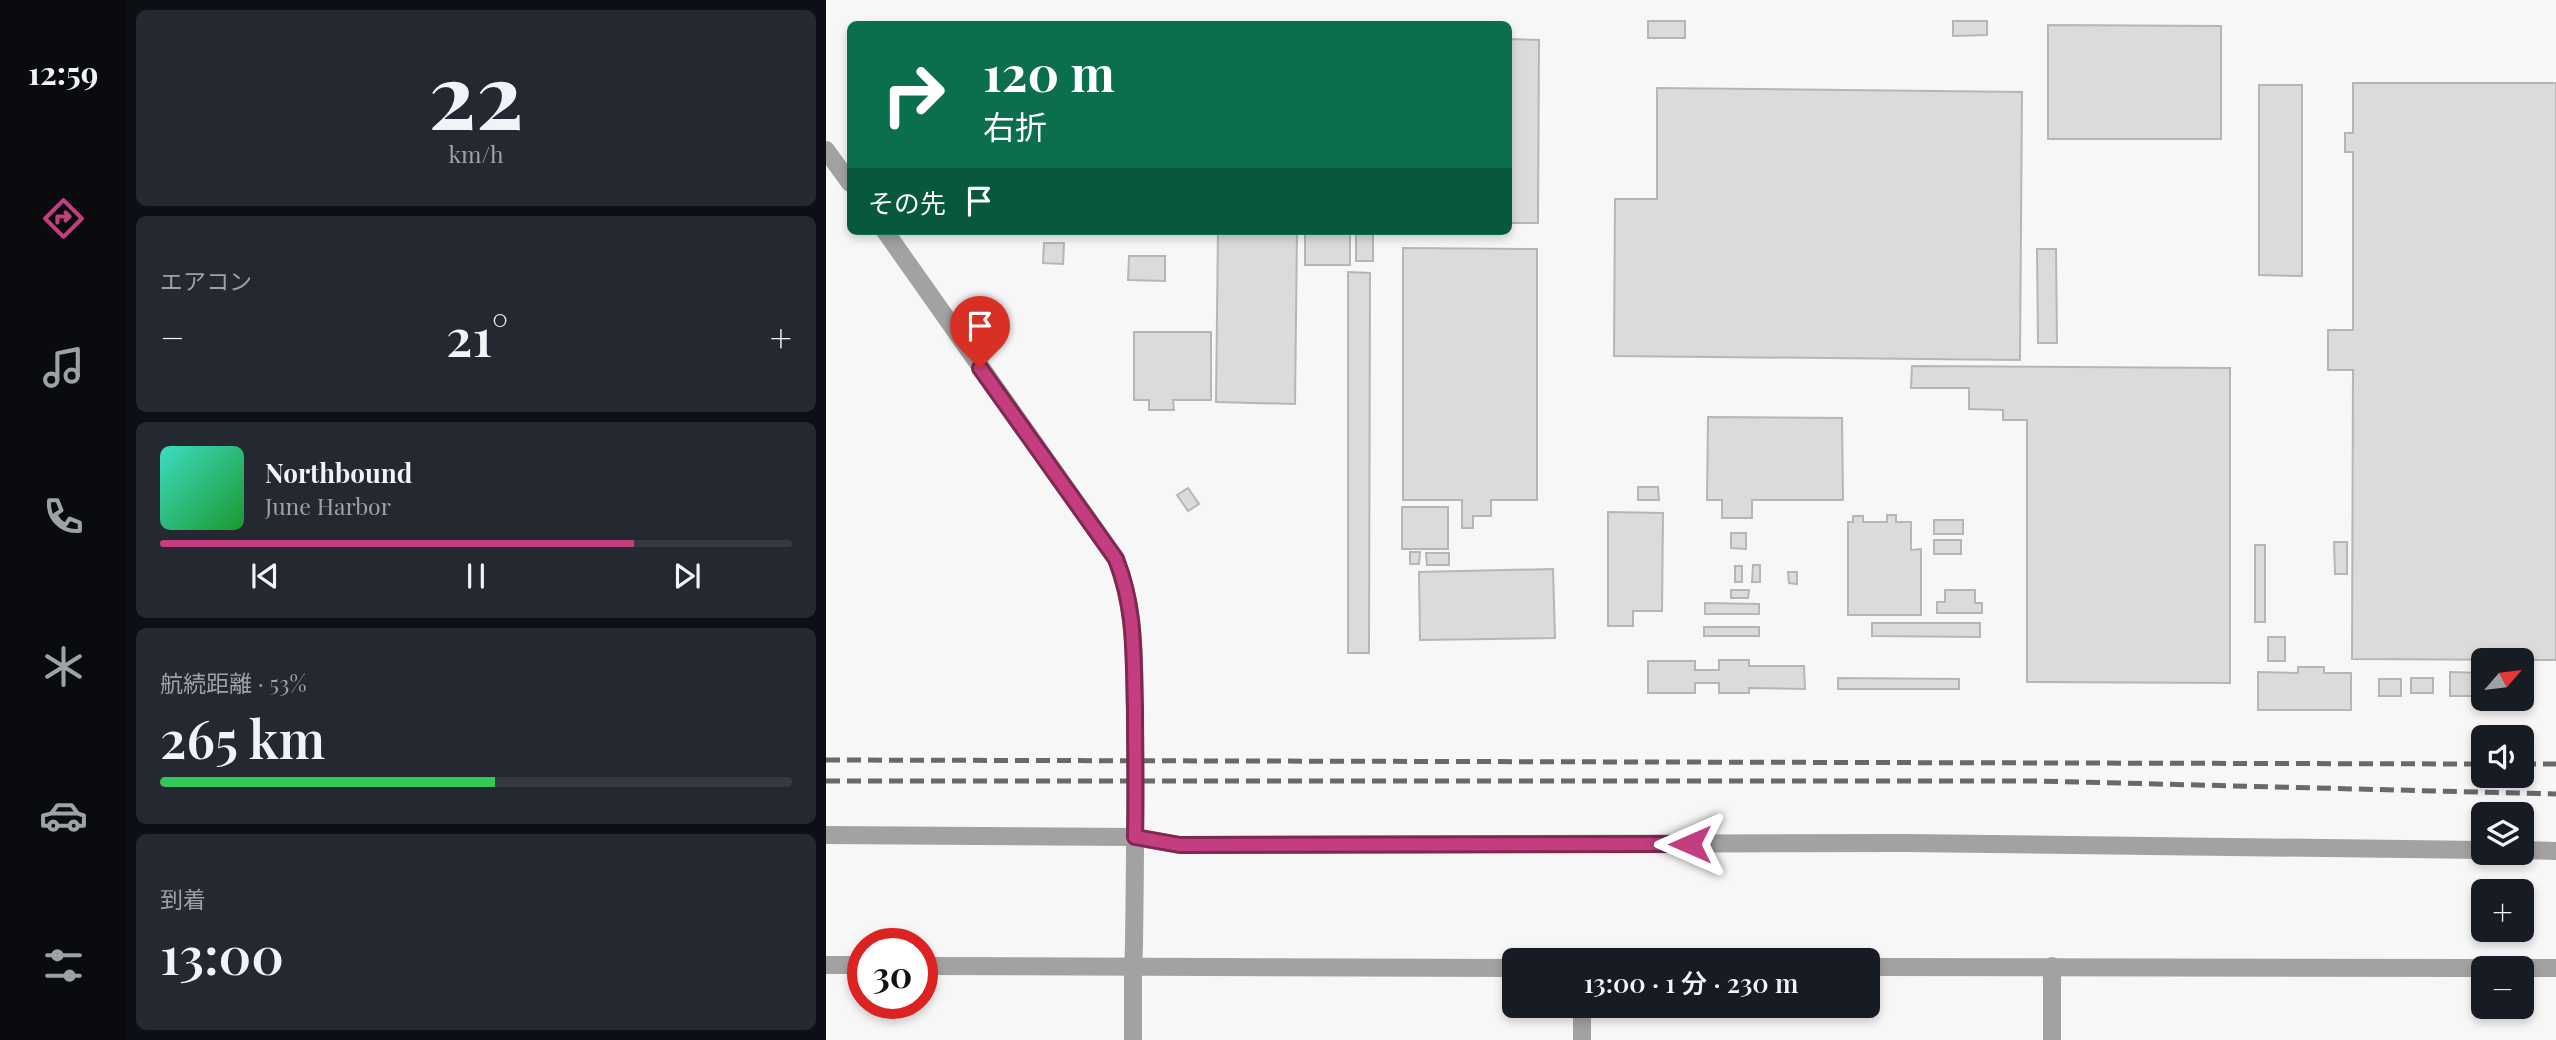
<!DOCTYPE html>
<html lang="ja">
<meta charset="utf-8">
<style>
:root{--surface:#171b24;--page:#242831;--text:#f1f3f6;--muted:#9ea1a6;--line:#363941;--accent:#c43d7e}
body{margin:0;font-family:"Playfair Display","Noto Sans JP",serif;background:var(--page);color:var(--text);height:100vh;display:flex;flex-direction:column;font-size:26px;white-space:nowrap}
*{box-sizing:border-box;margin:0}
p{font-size:23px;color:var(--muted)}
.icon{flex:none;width:38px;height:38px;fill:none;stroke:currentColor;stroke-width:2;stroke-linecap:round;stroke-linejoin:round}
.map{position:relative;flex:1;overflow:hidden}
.side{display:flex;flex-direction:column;gap:10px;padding:10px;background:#0d0f14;width:700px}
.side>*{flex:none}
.banner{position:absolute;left:21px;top:21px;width:665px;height:214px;border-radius:10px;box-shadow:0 4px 10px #0003;background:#0b6e4f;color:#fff;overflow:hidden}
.needle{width:46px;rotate:62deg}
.fabs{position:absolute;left:1645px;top:648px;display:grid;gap:14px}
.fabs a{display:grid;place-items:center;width:63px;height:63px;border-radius:10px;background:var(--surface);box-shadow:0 4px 10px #0003;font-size:35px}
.speed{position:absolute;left:21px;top:928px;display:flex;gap:14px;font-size:35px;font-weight:700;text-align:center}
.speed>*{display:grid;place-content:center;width:91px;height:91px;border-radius:50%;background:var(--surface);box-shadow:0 4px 10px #0003;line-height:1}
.speed .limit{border:10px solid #d22;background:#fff;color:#111}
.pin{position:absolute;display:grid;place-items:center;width:60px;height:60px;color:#fff;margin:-72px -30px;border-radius:50% 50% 50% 0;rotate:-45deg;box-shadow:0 0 7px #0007}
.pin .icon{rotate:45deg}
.me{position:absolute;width:77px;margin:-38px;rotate:270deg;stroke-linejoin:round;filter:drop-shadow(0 0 5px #0008)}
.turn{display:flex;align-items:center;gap:24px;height:147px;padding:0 21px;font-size:32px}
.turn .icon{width:91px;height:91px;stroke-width:2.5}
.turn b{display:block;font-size:49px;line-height:60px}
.then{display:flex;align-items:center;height:66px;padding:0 21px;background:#0003;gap:14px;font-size:26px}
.big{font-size:52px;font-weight:600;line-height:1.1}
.side .card{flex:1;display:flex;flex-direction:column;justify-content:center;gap:10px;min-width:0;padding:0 24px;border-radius:10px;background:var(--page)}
.side .dial{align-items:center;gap:0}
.dial b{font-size:91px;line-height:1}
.song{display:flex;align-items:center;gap:21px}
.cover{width:84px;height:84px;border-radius:10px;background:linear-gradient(135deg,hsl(170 70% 55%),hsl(130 70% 35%))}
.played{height:7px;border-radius:4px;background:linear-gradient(90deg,var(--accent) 75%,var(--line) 75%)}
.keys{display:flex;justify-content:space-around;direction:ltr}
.heat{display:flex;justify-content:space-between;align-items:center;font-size:38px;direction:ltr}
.charge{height:10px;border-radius:5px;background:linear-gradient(90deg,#34c759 53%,var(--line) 0)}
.trip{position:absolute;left:676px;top:948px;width:378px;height:70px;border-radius:10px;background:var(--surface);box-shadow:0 4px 10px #0003;font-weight:600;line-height:70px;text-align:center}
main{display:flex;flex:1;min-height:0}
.dock{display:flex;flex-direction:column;width:126px;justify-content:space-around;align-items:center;background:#090b0e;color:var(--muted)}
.dock .icon{width:49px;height:49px}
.dock .on{color:var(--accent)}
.dock b{font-size:32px;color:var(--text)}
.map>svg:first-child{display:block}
.building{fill:#dbdbdc;stroke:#b6b6b7;stroke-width:2}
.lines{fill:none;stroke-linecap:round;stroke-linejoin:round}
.minor{stroke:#a2a2a1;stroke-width:18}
.rail{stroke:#69696a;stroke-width:5;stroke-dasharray:14 7;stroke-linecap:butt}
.minor-bridge{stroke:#a2a2a1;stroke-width:18}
.route-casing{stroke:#7f2852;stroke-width:18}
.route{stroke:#c43d7e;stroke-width:12}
</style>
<main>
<nav class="dock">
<b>12:59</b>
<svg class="icon on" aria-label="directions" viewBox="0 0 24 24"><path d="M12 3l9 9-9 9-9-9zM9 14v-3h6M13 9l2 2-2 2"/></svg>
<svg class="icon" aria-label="music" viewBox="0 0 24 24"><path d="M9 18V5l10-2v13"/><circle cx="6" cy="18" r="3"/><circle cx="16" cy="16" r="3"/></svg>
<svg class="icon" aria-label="phone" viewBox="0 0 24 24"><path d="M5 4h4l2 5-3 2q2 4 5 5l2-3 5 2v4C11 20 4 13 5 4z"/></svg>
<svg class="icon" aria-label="climate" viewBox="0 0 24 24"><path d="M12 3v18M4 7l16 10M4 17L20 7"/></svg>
<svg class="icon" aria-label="car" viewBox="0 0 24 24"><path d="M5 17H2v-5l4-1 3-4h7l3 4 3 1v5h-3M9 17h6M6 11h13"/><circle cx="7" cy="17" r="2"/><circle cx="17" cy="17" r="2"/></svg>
<svg class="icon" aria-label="filters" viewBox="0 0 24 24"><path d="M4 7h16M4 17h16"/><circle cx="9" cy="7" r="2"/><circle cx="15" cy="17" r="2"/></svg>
</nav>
<section class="side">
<div class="card dial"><b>22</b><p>km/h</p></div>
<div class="card"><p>エアコン</p>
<div class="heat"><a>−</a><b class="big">21°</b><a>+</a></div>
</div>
<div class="card">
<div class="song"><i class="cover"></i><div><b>Northbound</b><p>June Harbor</p></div></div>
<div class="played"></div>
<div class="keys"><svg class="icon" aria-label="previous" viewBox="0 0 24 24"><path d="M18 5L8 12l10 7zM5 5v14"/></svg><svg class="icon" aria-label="pause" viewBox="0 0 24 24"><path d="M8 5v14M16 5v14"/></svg><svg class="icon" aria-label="next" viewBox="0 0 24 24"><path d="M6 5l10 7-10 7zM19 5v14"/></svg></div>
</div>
<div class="card"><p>航続距離 · 53%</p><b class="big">265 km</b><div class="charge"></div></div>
<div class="card"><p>到着</p><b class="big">13:00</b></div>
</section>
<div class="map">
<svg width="1730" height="1040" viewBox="0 0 1730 1040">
<rect width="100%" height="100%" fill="#f7f7f8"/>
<!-- building -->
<g class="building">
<rect x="822" y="21" width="37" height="17"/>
<path d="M1127,21H1161V35L1127,36Z"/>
<path d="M1222,25L1395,26V139H1222Z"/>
<path d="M682,39L713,40L712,223H682Z"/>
<path d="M1527,83H1730V660L1526,659L1527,370H1502V330H1527V152H1519V133H1527Z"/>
<path d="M1433,85H1476V276L1433,275Z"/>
<path d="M831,88L1196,92L1194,360L788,356L789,199H831Z"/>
<path d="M392,231H471L469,404L390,402Z"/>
<rect x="479" y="231" width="45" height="34"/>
<rect x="530" y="231" width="17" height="30"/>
<path d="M218,243H238L237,264L217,263Z"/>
<path d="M577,248L711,249V500H665V516H647V528H636V500H577Z"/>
<path d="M1211,249H1230L1231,343H1212Z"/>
<path d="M303,256H339V281L302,280Z"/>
<path d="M522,272L544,273L543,653H522Z"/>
<path d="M308,332H385V400H347L348,410H323V400H308Z"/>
<path d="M1086,366L1404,368V683L1201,682V420H1177V410L1143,409V388H1085Z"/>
<path d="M882,417L1016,418L1017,500H926V518H896V500H881Z"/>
<path d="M812,487H832L833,500H812Z"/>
<path d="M362,488L373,504L362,511L351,495Z"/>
<rect x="576" y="507" width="46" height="42"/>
<path d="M782,512L837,513L836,611H807V626H782Z"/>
<path d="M1061,515H1070V522H1085V550L1095,549V615H1022V522H1027V516H1037V522H1061Z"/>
<rect x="1108" y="520" width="29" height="14"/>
<path d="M905,533H920V549L905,548Z"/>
<rect x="1108" y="540" width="27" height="14"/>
<path d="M1508,542H1521V574H1509Z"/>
<rect x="1429" y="545" width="10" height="77"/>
<path d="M584,552H594L593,564H584Z"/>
<path d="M600,553H623V565H601Z"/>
<path d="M927,565H934V582H926Z"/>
<rect x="909" y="566" width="7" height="16"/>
<path d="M727,569L729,638L594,640L593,572Z"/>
<path d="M962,572H971V584L963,583Z"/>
<path d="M905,590H923L922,598H905Z"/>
<path d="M1119,590H1149V603H1156V613H1111V602H1119Z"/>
<path d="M879,603L933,604V614H879Z"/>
<path d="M1046,623H1154V637L1046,636Z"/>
<rect x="878" y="627" width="55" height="9"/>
<rect x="1442" y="637" width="17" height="24"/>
<path d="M893,660H923V666H978L979,689L923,688V693H893V683H869V693H822V661H869V670H893Z"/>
<path d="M1472,667H1498V673H1525V710H1432V672L1472,673Z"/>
<path d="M1624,672L1657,673V696H1624Z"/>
<path d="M1012,678L1133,679V689H1012Z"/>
<rect x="1585" y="678" width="22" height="15"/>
<rect x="1553" y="679" width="22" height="17"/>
</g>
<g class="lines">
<!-- minor -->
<g class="minor">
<path d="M0,150L24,183"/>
<path d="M59,231L290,559C311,613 308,665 309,723C310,796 309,869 308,943"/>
<path d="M0,835L309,837L353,845L1079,843L1657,850"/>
<path d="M1696,850L1730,851"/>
<path d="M0,965H37"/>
<path d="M96,966L688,968"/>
<path d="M1041,967L1657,968"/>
<path d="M1696,968H1730"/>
<path d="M756,1006V1040"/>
<path d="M307,1040V977"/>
<path d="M1226,1040V966"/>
</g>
<!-- rail -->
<g class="rail">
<path d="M0,760L1657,764"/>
<path d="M1696,764H1730"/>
<path d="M0,781H1212L1730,794"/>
</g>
<!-- minor-bridge -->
<path class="minor-bridge" d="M307,977L308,943"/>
</g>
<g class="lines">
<!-- route casing -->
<g class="route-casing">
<path id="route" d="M154,368L290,559C310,610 307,654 309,708C309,751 310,794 309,837L354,845L864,844"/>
</g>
<!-- route -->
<use href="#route" class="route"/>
</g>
</svg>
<div class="fabs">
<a><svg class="needle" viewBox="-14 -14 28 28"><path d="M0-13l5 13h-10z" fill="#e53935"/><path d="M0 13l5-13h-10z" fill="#9ea1a6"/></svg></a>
<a><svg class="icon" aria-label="sound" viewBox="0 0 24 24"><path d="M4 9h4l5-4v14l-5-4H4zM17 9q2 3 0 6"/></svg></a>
<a><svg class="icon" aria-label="layers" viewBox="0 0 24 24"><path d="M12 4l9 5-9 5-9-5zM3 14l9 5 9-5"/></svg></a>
<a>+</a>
<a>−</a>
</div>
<div class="speed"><div class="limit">30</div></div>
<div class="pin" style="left:154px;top:368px;background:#d93025"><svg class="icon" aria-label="arrive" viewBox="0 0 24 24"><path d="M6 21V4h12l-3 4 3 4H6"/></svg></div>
<svg class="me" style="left:864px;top:844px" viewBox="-20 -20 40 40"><path d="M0-17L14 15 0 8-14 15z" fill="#c43d7e" stroke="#fff" stroke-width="4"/></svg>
<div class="trip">13:00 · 1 分 · 230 m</div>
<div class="banner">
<div class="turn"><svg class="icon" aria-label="right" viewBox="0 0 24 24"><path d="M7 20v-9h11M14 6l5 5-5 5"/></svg><div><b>120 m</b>右折</div></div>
<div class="then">その先<svg class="icon" aria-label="arrive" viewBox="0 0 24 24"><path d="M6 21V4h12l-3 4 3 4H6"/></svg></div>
</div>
</div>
</main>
